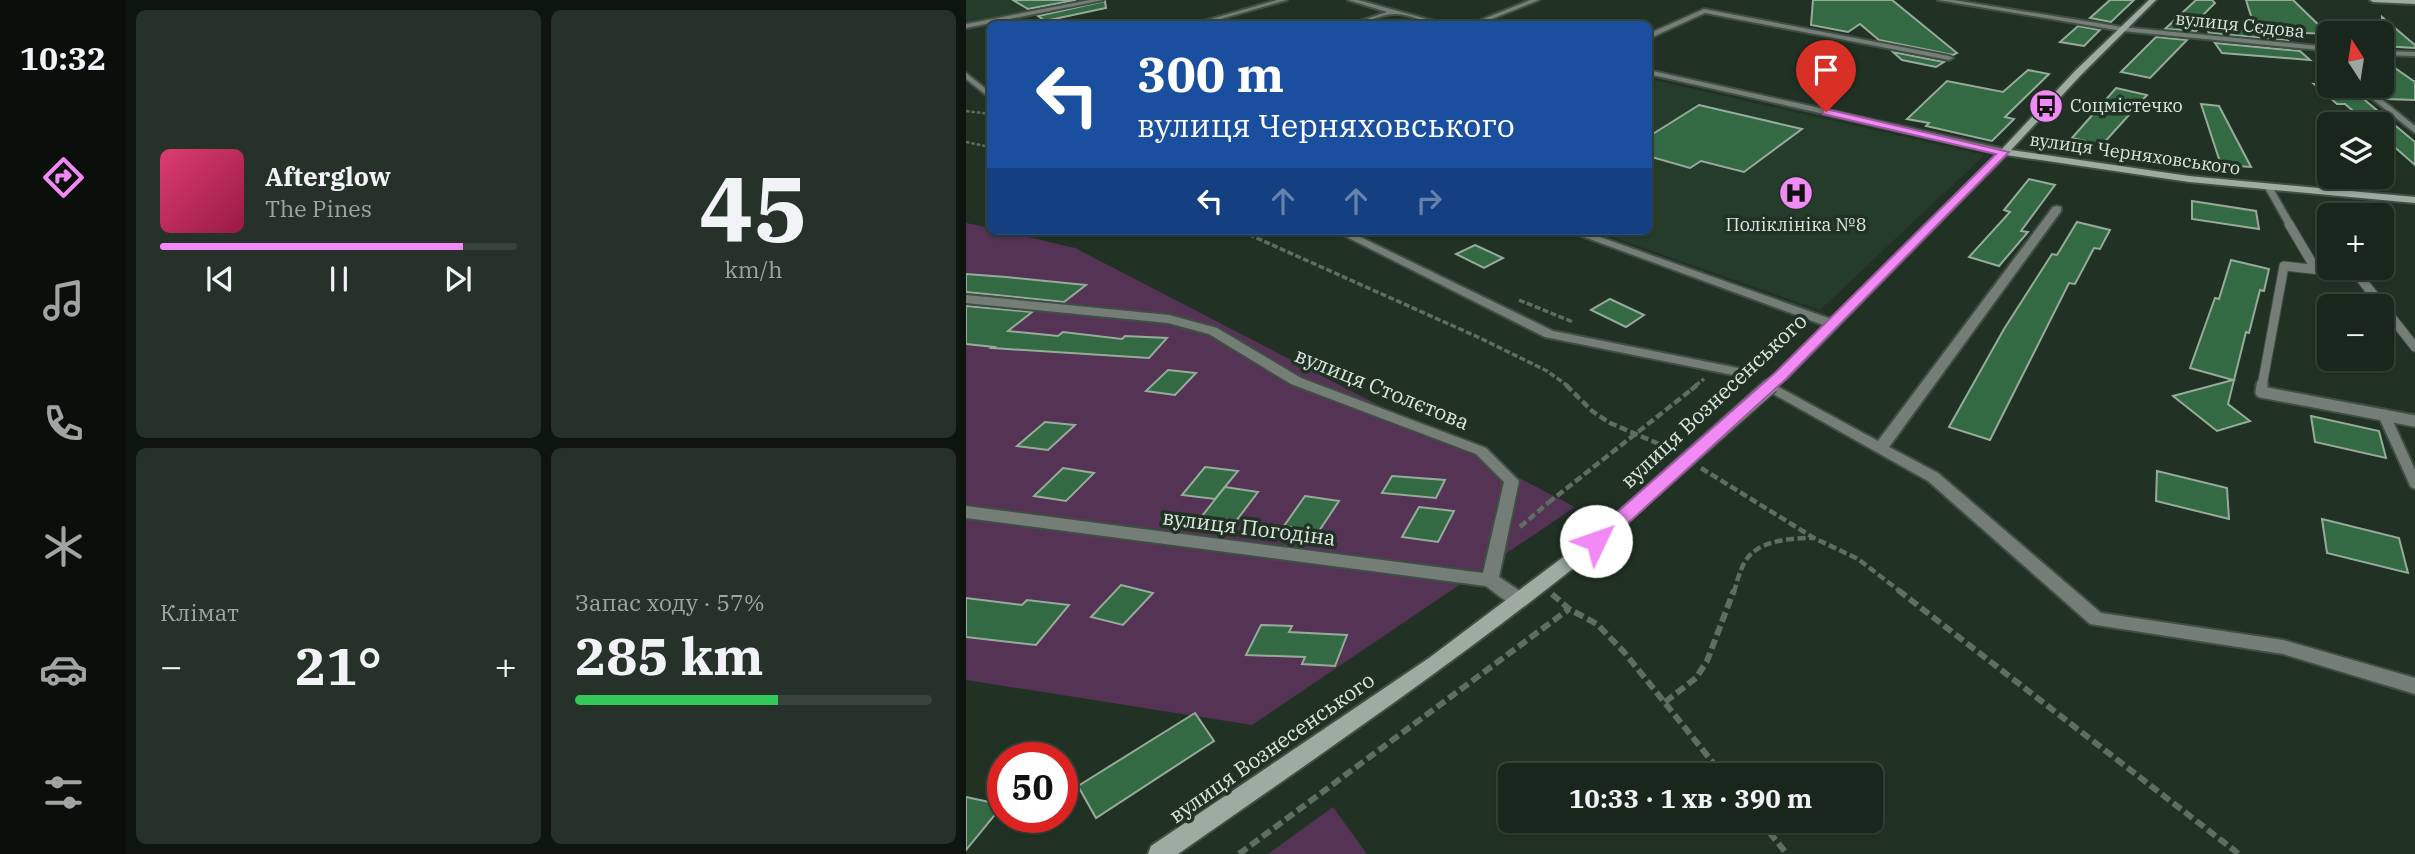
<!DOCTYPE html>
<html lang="uk">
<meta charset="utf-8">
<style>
:root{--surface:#19261c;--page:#263229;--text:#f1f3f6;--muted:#9fa5a3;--line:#37433b;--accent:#f18af4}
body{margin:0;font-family:"IBM Plex Serif",serif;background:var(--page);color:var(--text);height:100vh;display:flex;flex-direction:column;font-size:26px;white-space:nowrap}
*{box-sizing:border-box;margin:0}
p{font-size:23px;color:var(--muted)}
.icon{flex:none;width:38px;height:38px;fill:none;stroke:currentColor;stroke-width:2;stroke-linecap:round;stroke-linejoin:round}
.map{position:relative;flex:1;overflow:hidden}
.drawer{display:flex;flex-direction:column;gap:10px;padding:10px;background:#0e150f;width:840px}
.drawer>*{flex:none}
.guide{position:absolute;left:21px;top:21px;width:665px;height:214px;border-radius:10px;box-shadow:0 2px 5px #0004,0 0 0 2px var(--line);background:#1a4fa0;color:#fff;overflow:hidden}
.needle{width:46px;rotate:348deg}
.tools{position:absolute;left:1351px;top:21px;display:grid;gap:14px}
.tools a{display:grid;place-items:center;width:77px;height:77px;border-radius:10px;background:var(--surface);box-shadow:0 2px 5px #0004,0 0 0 2px var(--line);font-size:35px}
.speed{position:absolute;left:21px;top:742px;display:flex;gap:14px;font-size:35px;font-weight:700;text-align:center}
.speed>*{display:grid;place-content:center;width:91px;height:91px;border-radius:50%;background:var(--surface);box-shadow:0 2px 5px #0004,0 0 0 2px var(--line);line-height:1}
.speed .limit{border:10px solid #d22;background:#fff;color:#111}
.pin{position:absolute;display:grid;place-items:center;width:60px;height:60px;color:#fff;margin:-72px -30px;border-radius:50% 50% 50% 0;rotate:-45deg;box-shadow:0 0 7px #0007}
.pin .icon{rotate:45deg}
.me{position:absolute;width:77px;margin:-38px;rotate:48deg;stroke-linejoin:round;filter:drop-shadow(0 0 5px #0008)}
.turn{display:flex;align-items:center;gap:24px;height:147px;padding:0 35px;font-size:32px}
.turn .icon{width:91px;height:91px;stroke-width:2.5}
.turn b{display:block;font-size:49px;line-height:60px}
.lanes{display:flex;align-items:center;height:66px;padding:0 35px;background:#0003;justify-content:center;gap:35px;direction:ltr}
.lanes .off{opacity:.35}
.big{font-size:52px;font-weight:700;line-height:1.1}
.drawer .card{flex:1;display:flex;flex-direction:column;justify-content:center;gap:10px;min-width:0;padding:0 24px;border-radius:10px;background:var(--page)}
.drawer .dial{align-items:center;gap:0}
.dial b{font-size:91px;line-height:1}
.song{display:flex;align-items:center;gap:21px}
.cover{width:84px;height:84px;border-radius:10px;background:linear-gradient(135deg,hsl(340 70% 55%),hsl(340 70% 35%))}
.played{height:7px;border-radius:4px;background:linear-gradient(90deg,var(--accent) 85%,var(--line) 85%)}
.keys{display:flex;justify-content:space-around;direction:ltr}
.heat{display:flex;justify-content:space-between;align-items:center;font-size:38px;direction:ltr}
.charge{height:10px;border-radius:5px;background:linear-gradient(90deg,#34c759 57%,var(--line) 0)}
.drawer .tiles{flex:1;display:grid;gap:10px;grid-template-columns:repeat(2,1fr)}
.trip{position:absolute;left:532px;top:763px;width:385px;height:70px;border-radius:10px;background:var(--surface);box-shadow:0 2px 5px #0004,0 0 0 2px var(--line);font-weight:700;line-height:70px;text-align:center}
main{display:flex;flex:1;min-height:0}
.menu{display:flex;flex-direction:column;width:126px;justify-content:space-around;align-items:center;background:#0a0f0b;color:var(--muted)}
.menu .icon{width:49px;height:49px}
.menu .on{color:var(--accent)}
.menu b{font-size:32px;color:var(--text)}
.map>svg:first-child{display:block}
.built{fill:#253c2b}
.green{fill:#543355}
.building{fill:#336a44;stroke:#97ab9b;stroke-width:2}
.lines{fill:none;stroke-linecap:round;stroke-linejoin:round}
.lane-far2-casing{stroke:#3f4f43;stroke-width:10}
.lane-far1-casing{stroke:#3f4f43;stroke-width:11}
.lane-casing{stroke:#3f4f43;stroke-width:15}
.street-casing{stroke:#3f4f43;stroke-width:4}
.secondary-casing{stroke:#3f4f43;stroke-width:4}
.path-far3{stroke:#5f6e63;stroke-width:2.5;stroke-dasharray:3.5 2;stroke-linecap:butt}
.path-far2{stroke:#5f6e63;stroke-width:3.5;stroke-dasharray:6 2.5;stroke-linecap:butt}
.path-far1{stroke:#5f6e63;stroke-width:4.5;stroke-dasharray:8 3.5;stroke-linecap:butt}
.path{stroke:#5f6e63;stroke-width:6;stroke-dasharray:10 4.5;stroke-linecap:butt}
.lane-far2{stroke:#757d77;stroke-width:7}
.lane-far1{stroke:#757d77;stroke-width:9}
.lane{stroke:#757d77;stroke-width:11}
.street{fill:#757d77;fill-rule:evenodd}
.secondary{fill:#9daba0;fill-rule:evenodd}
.secondary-bridge-far1-casing{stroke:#3f4f43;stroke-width:14;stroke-linecap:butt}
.secondary-bridge-casing{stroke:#3f4f43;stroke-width:18;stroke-linecap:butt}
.path-bridge{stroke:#5f6e63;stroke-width:4.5;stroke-dasharray:8 3.5;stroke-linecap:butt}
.secondary-bridge-far1{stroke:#9daba0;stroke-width:11}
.secondary-bridge{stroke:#9daba0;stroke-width:15}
.route{fill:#f18af4;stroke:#9d5a9f;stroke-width:2}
.labels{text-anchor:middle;stroke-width:7;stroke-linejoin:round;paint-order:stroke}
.far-street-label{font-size:18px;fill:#dce7df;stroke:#213225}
.far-poi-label{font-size:18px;fill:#dce7df;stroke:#213225;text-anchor:start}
.street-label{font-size:21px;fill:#dce7df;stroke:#213225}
</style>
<main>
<nav class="menu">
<b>10:32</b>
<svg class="icon on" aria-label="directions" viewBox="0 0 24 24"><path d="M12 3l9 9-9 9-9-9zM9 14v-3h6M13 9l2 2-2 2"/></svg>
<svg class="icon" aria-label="music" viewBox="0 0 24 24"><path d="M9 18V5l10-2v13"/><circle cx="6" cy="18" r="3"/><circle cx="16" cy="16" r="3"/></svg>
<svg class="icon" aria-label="phone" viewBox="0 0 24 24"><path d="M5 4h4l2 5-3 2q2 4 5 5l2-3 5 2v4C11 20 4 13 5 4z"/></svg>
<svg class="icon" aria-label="climate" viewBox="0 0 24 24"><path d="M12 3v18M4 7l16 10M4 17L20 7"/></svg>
<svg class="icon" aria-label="car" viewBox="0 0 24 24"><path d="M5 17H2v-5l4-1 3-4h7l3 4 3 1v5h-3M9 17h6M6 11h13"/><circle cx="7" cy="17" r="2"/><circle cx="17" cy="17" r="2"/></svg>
<svg class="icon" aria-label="filters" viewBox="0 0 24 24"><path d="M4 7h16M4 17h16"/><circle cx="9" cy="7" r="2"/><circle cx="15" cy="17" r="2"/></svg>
</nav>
<section class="drawer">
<div class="tiles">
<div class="card">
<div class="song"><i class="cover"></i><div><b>Afterglow</b><p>The Pines</p></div></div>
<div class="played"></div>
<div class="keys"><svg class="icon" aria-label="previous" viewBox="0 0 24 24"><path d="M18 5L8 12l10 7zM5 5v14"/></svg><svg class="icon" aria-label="pause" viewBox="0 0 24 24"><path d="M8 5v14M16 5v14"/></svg><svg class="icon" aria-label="next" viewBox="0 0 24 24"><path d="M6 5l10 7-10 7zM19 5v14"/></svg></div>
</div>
<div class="card dial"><b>45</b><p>km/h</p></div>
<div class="card"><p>Клімат</p>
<div class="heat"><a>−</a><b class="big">21°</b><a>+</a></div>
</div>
<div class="card"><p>Запас ходу · 57%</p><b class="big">285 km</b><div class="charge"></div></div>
</div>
</section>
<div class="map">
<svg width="1449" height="854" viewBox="0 0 1449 854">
<rect width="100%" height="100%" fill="#213225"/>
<!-- built -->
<g class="built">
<path d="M0,0H121L0,23Z"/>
<path d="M683,79L1018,155L854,310L629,231H682Z"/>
</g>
<!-- green -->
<g class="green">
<path d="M0,223L24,228V231H36L109,248L609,507L286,725L0,680Z"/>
<path d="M367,807L401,854H302Z"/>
</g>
<!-- building -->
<g class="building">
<path d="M47,0H110L62,9Z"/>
<path d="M847,0H926L991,53L987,55L913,40L894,24L882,32L845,25Z"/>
<path d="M1144,0H1168L1145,22L1124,18Z"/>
<path d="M1230,0H1246L1249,3L1228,24L1236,25L1230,31L1199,29Z"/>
<path d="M1280,0H1327L1362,34L1311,32L1321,40L1243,33L1239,25L1290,32Z"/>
<path d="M139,1L140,8L79,21L72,16Z"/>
<path d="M1416,17L1449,45V48L1416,46Z"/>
<path d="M1112,26L1134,30L1118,46L1094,42Z"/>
<path d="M1190,37L1221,40L1184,78L1155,72Z"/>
<path d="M1249,43L1334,51L1344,60L1256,53Z"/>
<path d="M927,52L978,62L970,67L936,60Z"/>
<path d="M1416,59L1449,82V100L1419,99L1416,96Z"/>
<path d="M1062,70L1083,74L1039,117L1048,119L1026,141L960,126L963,123L941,119L981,81L1037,92Z"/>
<path d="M1348,84L1382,86L1449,142V165L1416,136V124H1402L1379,104H1371Z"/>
<path d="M1150,88L1181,95L1136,145L1106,138Z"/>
<path d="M1235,104L1253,106L1285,167L1255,165Z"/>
<path d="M733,105L836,129L778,172L735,161L724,168L682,156V137Z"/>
<path d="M1063,179L1089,185L1055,231L1062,232L1033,266L1003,257L1044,212L1038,210Z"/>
<path d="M1226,201L1290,211L1293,229L1226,219Z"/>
<path d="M1111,222L1144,230L1134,249L1128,248L1109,284L1103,283L1024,440L983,427L1038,329L1086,254L1091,255Z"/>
<path d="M509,245L537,258L518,268L490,254Z"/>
<path d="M1265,260L1303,269L1298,291L1294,290L1283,333L1280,332L1262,404L1284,421L1251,431L1207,396L1267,380L1224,368L1249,298L1253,299Z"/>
<path d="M0,274L40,277L120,285L98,302L0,292Z"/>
<path d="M644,299L678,315L660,327L625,310Z"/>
<path d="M0,306L66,312L42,331L92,336L97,332L156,339L159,336L201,338L183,358L26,348L28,347L0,344Z"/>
<path d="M202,370L230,373L209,395L180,391Z"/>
<path d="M1345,416L1413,431L1420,458L1349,442Z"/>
<path d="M79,422L109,425L82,450L51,446Z"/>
<path d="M239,467L272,471L249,499L216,495Z"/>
<path d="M97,468L128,473L100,501L68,496Z"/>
<path d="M1191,471L1261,488L1263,519L1190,501Z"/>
<path d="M426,476L479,480L470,498L416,493Z"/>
<path d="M259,487L292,492L270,521L236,516Z"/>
<path d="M339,496L373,501L353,531L318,526Z"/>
<path d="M453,507L488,511L472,542L436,537Z"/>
<path d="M1356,519L1433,538L1442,573L1361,553Z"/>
<path d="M155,585L187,593L157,625L125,617Z"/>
<path d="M0,598L56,605L61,600L103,605L70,645L0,637Z"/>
<path d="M295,625L326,626L323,632L381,635L369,666L336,664L339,657L280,655Z"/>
<path d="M229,713L248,741L130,818L112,786Z"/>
<path d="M0,797L37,805L0,850Z"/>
</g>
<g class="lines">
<!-- lane-far2 casing -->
<g class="lane-far2-casing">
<path id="lane-far2" d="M1303,188L1324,225"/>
</g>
<!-- lane-far1 casing -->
<g class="lane-far1-casing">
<g id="lane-far1">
<path d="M1323,224L1349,268"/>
<path d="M1296,386L1318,266L1391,274L1449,347"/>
</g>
</g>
<!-- lane casing -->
<g class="lane-casing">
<g id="lane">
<path d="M1296,385L1295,392L1449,421"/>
<path d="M1418,415L1449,483"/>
</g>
</g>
<!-- street casing -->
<g class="street-casing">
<g id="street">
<path d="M124,0H137L0,28V24Z"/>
<path d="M311,0H321L237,24H228Z"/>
<path d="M382,0H392L479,24C462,26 447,14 430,14C415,13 401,24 386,24L421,12Z"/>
<path d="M564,0H573L513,24H505Z"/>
<path d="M972,0H987L1156,27L1363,47V51L1156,31Z"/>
<path d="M738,9L983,56L987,58L983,60L739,13L682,39V34Z"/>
<path d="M1416,51L1449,52V56L1416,55Z"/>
<path d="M682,70L1038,149L1043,152L1038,155L682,74Z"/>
<path d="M0,73L24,92V98L0,79Z"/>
<path d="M1390,86H1399L1449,126V133Z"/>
<path d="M1091,206L1095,207V211L923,447L972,473L1135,613L1317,640L1449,678V694L1317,654L1124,624L962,481L795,387L797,384H807L912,441L1087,207Z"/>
<path d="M369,231H382L587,331L782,370L789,374L782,378L579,337Z"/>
<path d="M602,231H617L868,320L870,323L864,327L860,326Z"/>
<path d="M0,295L203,315L251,328L335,378L520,448L553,481L533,577L560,595L563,600L560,605C546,609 531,594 520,586L0,518V506L517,573L538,482L510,454L325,384L243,334L202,323L0,303Z"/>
</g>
</g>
<!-- secondary casing -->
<g class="secondary-casing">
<g id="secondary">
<path d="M1183,0H1190L1115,75L1045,150L1223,176L1449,197V203L1223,182L1040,155L820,379H810L808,376L810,373L1035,150L1109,71Z"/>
<path d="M1404,0H1449V4L1407,2Z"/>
<path d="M630,535L636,537L638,541L636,545C500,656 355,754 212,854H182L185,846L463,658L624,537Z"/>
</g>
</g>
<!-- path-far3 -->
<g class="path-far3">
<path d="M0,111L24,114"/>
<path d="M0,142L24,147"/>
</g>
<!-- path-far2 -->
<g class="path-far2">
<path d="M275,231L514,338L581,371L602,386"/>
<path d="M553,300L607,322"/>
<path d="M729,386L738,379"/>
</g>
<!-- path-far1 -->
<g class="path-far1">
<path d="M600,385L626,411L644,423L707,450"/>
<path d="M725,390L731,385"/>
<path d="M735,468L848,538L892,559L935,592"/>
<path d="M554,527L582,503"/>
<path d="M768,592C771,582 774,569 780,560C793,540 825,538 847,538"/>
</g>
<!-- path -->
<g class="path">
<path d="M932,590L1273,854"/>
<path d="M586,594L603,609L631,624L658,652L757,775"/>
<path d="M699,702L730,678L741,661L768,590"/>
<path d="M794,821L821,854"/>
<path d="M273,854L603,609"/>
</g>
<!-- lane-far2 -->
<use href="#lane-far2" class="lane-far2"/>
<!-- lane-far1 -->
<use href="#lane-far1" class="lane-far1"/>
<!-- lane -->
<use href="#lane" class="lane"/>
<!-- street -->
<use href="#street" class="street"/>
<!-- secondary -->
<use href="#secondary" class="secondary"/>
<!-- secondary-bridge-far1 casing -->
<g class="secondary-bridge-far1-casing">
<path id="secondary-bridge-far1" d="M803,386L815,376"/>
</g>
<!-- secondary-bridge casing -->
<g class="secondary-bridge-casing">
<path id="secondary-bridge" d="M630,541L805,385"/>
</g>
<!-- path-bridge -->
<path class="path-bridge" d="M582,503L725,390"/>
<!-- secondary-bridge-far1 -->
<use href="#secondary-bridge-far1" class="secondary-bridge-far1"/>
<!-- secondary-bridge -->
<use href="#secondary-bridge" class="secondary-bridge"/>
</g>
<!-- route -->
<path class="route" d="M860,109L1043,152L820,379L637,546H624L621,541L624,536L810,372L1030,154L857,114V110Z"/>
<!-- icons -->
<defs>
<g id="bus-disc" transform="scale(1.75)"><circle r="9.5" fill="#f18af4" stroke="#213225"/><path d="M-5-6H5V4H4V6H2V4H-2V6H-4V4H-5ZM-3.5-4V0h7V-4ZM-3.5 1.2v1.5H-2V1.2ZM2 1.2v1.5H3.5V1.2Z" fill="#111"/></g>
<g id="hospital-disc" transform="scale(1.75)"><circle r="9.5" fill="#f18af4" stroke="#213225"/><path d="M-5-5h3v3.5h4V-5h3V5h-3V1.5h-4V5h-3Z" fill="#111"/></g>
</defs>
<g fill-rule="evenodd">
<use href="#bus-disc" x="1080" y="106"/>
<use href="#hospital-disc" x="830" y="193"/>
</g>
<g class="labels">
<!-- far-street labels -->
<g class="far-street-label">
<text transform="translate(1274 25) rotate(6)" y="6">вулиця Сєдова</text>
<text transform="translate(1169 154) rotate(8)" y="6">вулиця Черняховського</text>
</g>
<!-- far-poi labels -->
<g class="far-poi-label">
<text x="1104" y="112">Соцмістечко</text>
<text x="830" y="231" text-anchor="middle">Поліклініка №8</text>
</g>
<!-- street labels -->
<g class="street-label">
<text transform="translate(416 389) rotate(22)" y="7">вулиця Столєтова</text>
<text transform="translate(748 401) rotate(-43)" y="7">вулиця Вознесенського</text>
<text transform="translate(283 528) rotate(7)" y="7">вулиця Погодіна</text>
<text transform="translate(306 748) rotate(-35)" y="7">вулиця Вознесенського</text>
</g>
</g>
</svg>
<div class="tools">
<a><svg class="needle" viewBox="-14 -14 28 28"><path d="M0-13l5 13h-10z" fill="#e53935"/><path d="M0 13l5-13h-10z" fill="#9fa5a3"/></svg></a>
<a><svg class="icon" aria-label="layers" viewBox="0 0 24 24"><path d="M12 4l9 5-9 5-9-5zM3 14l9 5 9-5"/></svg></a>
<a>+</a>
<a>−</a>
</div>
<div class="speed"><div class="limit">50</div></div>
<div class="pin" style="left:860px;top:112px;background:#d93025"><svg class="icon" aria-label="arrive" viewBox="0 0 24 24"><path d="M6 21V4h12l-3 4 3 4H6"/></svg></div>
<svg class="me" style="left:630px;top:541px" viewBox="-20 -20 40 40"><circle r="19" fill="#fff"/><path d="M0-13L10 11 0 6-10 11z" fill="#f18af4"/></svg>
<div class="trip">10:33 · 1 хв · 390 m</div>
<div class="guide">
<div class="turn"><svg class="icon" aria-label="left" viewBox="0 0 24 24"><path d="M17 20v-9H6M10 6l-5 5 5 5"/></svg><div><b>300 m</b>вулиця Черняховського</div></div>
<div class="lanes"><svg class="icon" aria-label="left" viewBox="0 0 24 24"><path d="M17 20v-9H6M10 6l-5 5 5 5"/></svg><svg class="icon off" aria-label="ahead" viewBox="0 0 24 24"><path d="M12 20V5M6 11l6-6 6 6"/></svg><svg class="icon off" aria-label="ahead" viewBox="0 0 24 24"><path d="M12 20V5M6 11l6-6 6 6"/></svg><svg class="icon off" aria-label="right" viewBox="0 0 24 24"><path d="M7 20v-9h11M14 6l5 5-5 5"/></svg></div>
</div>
</div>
</main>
